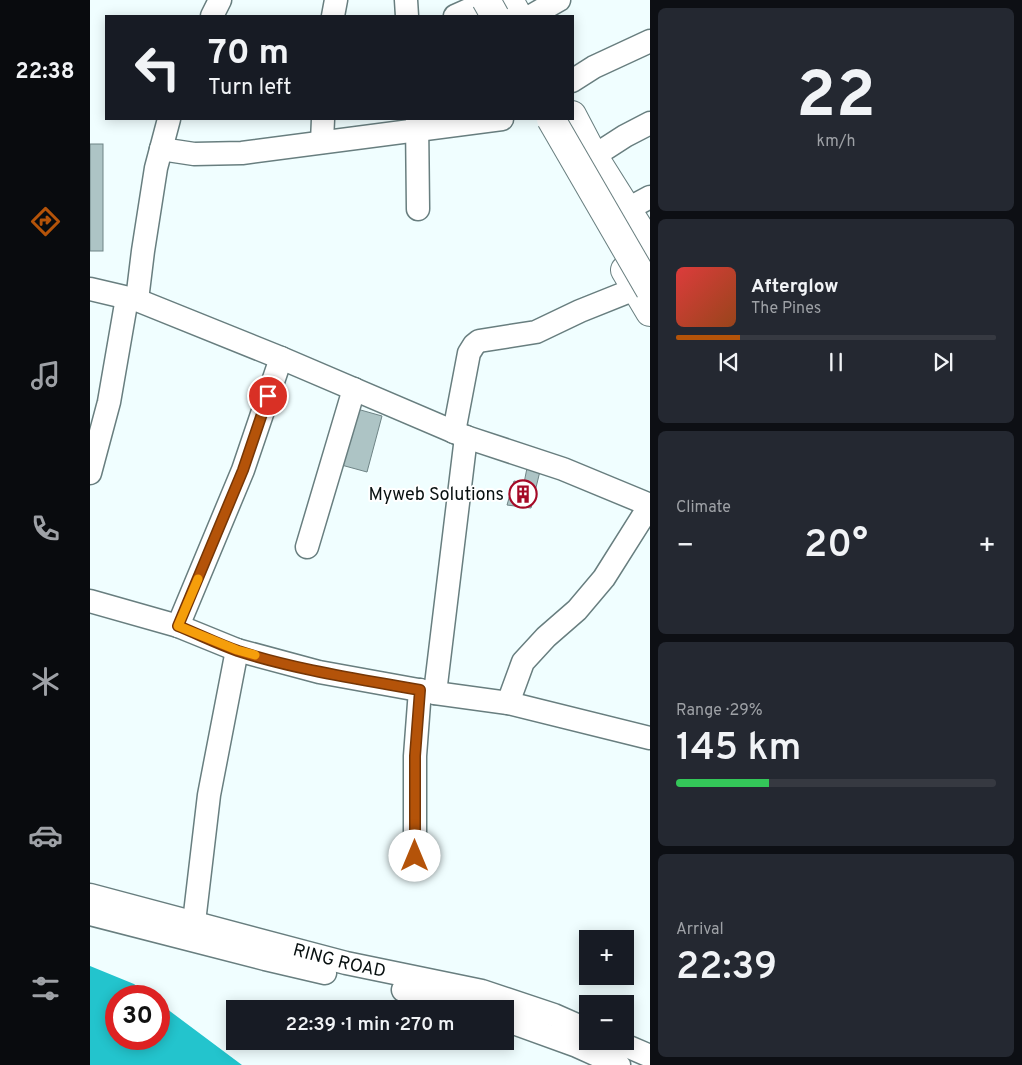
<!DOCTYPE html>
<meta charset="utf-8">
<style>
:root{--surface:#171b24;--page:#242831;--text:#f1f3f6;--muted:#9ea1a6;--line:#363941;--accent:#b45309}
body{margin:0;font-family:Overpass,sans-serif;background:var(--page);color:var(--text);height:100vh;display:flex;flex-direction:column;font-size:19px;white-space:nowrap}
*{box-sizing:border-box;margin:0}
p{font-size:16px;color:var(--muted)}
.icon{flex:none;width:28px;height:28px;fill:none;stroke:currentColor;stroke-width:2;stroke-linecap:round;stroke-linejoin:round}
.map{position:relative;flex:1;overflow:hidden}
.details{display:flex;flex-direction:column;gap:8px;padding:8px;background:#0d0f14;width:372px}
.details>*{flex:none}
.guide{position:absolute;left:15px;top:15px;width:469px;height:105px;border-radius:0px;box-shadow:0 2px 12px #0003;background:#171b24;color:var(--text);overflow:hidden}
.tools{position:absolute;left:489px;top:930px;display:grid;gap:10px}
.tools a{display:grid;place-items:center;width:55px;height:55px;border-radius:0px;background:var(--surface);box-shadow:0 2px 12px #0003;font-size:25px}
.speed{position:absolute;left:15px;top:985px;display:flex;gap:10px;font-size:25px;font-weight:700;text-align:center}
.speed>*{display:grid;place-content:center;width:65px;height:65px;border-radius:50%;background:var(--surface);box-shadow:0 2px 12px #0003;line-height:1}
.speed .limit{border:8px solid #d22;background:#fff;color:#111}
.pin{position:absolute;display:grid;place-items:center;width:42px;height:42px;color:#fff;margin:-21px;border:2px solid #fff;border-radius:50%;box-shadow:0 1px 5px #0007}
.me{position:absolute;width:55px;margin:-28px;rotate:0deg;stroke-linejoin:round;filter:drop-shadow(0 0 4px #0008)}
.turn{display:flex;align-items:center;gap:18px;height:105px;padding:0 20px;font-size:22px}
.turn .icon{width:65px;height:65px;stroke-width:2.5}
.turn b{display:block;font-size:35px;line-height:42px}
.big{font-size:38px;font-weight:600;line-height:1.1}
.details .tile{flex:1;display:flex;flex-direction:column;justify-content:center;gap:8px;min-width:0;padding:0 18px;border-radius:8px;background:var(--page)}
.details .dial{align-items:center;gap:0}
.dial b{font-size:65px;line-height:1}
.song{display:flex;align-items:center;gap:15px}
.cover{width:60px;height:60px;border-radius:8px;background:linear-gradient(135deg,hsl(0 70% 55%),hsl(20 70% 35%))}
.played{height:5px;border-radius:2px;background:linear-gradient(90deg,var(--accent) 20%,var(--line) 20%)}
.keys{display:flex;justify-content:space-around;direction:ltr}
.heat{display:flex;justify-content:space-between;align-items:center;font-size:28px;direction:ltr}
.charge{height:8px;border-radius:4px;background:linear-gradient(90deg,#34c759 29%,var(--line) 0)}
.trip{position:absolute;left:136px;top:1000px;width:288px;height:50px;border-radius:0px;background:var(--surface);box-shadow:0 2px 12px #0003;font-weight:600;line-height:50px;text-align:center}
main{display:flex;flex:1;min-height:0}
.tabs{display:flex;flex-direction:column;width:90px;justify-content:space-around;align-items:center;background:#090b0e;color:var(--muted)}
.tabs .icon{width:35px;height:35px}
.tabs .active{color:var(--accent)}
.tabs b{font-size:22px;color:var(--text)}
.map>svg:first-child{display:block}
.water{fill:#23c4cd}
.building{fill:#adc4c5;stroke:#6f8486}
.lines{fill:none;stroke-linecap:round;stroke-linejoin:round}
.minor-casing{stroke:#687e7f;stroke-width:25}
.major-casing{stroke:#687e7f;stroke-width:30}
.minor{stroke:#fff;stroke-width:22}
.major{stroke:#fff;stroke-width:28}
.major-bridge-casing{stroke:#687e7f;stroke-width:30;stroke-linecap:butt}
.major-bridge{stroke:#fff;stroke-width:28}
.route-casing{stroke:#753606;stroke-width:12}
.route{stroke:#b45309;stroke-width:9}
.slow{stroke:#f59e0b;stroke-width:9}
.labels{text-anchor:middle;stroke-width:4;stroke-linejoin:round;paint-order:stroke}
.poi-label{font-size:18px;fill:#081010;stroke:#fff;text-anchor:end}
.street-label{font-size:18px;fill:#081010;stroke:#fff}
</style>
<main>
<nav class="tabs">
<b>22:38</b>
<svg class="icon active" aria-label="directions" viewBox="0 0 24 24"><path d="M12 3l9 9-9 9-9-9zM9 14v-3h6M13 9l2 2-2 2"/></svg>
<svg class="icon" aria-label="music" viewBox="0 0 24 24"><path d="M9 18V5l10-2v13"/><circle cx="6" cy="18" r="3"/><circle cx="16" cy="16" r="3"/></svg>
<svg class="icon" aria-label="phone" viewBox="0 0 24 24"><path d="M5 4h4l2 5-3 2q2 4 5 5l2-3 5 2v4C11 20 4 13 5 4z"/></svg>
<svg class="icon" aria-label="climate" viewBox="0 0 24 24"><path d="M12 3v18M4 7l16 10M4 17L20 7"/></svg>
<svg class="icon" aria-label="car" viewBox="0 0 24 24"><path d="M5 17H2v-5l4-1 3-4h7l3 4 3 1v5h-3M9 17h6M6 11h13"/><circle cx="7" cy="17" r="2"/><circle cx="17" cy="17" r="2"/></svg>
<svg class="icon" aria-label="filters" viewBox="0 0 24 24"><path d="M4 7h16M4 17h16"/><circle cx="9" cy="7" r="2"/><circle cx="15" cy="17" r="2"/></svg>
</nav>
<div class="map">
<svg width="560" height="1065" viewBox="0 0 560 1065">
<rect width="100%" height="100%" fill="#f0feff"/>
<!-- water -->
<path class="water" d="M0,966L44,984L60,996H26V1039H69V1003L152,1065H0Z"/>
<!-- building -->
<g class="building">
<rect x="0" y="144" width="13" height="107"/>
<path d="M260,407L292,416L277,472L244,463Z"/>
<path d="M438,463L451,467L441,508L417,505L424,481L434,483Z"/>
</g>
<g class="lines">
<!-- minor casing -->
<g class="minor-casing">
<g id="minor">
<path d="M316,0L317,16"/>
<path d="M122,16L130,0"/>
<path d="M243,16L246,0"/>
<path d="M365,16L401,0"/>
<path d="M441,16L469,0"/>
<path d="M482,81L504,67L560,41"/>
<path d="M327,119L328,209"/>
<path d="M232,142L233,119"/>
<path d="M71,149L104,154L152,153L412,119"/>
<path d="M490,165L535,136L560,123"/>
<path d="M523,217L560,197"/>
<path d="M0,289L47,300L191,358L376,437L473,469L560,505"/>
<path d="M47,300L53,251L66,168L79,119"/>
<path d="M364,432L379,353L384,345L389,341L446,332L490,311L560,283"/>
<path d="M0,473L19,402L37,298"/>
<path d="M217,547L264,389"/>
<path d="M0,601L88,626L147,650L229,672L345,693L418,703L560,738"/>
<path d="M88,626L153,470L191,358"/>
<path d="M345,693L376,437"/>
<path d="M418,703L433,662L456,637L487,610L514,578L560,505"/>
<path d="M325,855V756L330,690"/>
<path id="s1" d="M0,895L256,963L392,991L464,1015L498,1030"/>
<path d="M0,914L175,959L235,973"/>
<path d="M104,922L119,795L147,650"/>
<path d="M313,990L341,997L379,1009"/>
<path d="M415,1020L487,1046L529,1065"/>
<path d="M525,1041L560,1056"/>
</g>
</g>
<!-- major casing -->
<g class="major-casing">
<g id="major">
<path d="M419,0L428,16"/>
<path d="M482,115L504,157L560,246"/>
<path d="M535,270L560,312"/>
</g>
</g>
<!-- minor -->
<use href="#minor" class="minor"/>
<!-- major -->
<use href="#major" class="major"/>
<!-- major-bridge casing -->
<g class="major-bridge-casing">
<g id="major-bridge">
<path d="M396,0L405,16"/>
<path d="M461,119L560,290"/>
</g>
</g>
<!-- major-bridge -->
<use href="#major-bridge" class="major-bridge"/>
</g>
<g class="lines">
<!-- route casing -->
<g class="route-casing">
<path id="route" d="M178,396L153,470L88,626C108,634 128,644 148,651C207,670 269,679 330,690L325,756V856"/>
</g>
<!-- route -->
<use href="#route" class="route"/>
<!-- slow -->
<path class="slow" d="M108,579L88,626L147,650L165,655"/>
</g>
<!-- icons -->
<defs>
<g id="building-ring" transform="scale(1.4375)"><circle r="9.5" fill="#fff" stroke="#a50a27" stroke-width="1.5"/><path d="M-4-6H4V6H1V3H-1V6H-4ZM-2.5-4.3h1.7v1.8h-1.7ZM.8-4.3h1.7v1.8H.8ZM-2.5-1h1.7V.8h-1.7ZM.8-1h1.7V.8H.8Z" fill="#a50a27"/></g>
</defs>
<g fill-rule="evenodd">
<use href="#building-ring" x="433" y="494"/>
</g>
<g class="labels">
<!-- poi labels -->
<g class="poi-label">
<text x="414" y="500">Myweb Solutions</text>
</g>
<!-- street labels -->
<g class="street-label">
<text dy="6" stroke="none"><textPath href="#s1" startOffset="258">RING ROAD</textPath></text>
</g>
</g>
</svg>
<div class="tools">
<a>+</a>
<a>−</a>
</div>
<div class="speed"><div class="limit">30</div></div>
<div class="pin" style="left:178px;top:396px;background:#d93025"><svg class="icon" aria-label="arrive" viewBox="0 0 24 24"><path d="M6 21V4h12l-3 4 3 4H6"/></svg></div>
<svg class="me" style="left:325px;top:856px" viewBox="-20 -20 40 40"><circle r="19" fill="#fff"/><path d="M0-13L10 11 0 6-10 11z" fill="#b45309"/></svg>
<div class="trip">22:39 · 1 min · 270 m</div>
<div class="guide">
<div class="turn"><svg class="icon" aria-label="left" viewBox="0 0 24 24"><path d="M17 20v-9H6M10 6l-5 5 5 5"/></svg><div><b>70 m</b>Turn left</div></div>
</div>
</div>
<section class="details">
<div class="tile dial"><b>22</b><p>km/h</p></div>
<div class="tile">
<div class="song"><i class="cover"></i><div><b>Afterglow</b><p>The Pines</p></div></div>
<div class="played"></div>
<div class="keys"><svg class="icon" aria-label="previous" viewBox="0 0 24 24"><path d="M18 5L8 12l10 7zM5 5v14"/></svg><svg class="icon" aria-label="pause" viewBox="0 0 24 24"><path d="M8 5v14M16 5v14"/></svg><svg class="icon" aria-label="next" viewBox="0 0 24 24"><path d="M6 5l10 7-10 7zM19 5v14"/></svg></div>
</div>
<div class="tile"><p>Climate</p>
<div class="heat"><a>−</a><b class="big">20°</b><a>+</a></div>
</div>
<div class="tile"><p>Range · 29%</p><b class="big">145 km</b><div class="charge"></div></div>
<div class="tile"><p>Arrival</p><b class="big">22:39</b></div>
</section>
</main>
